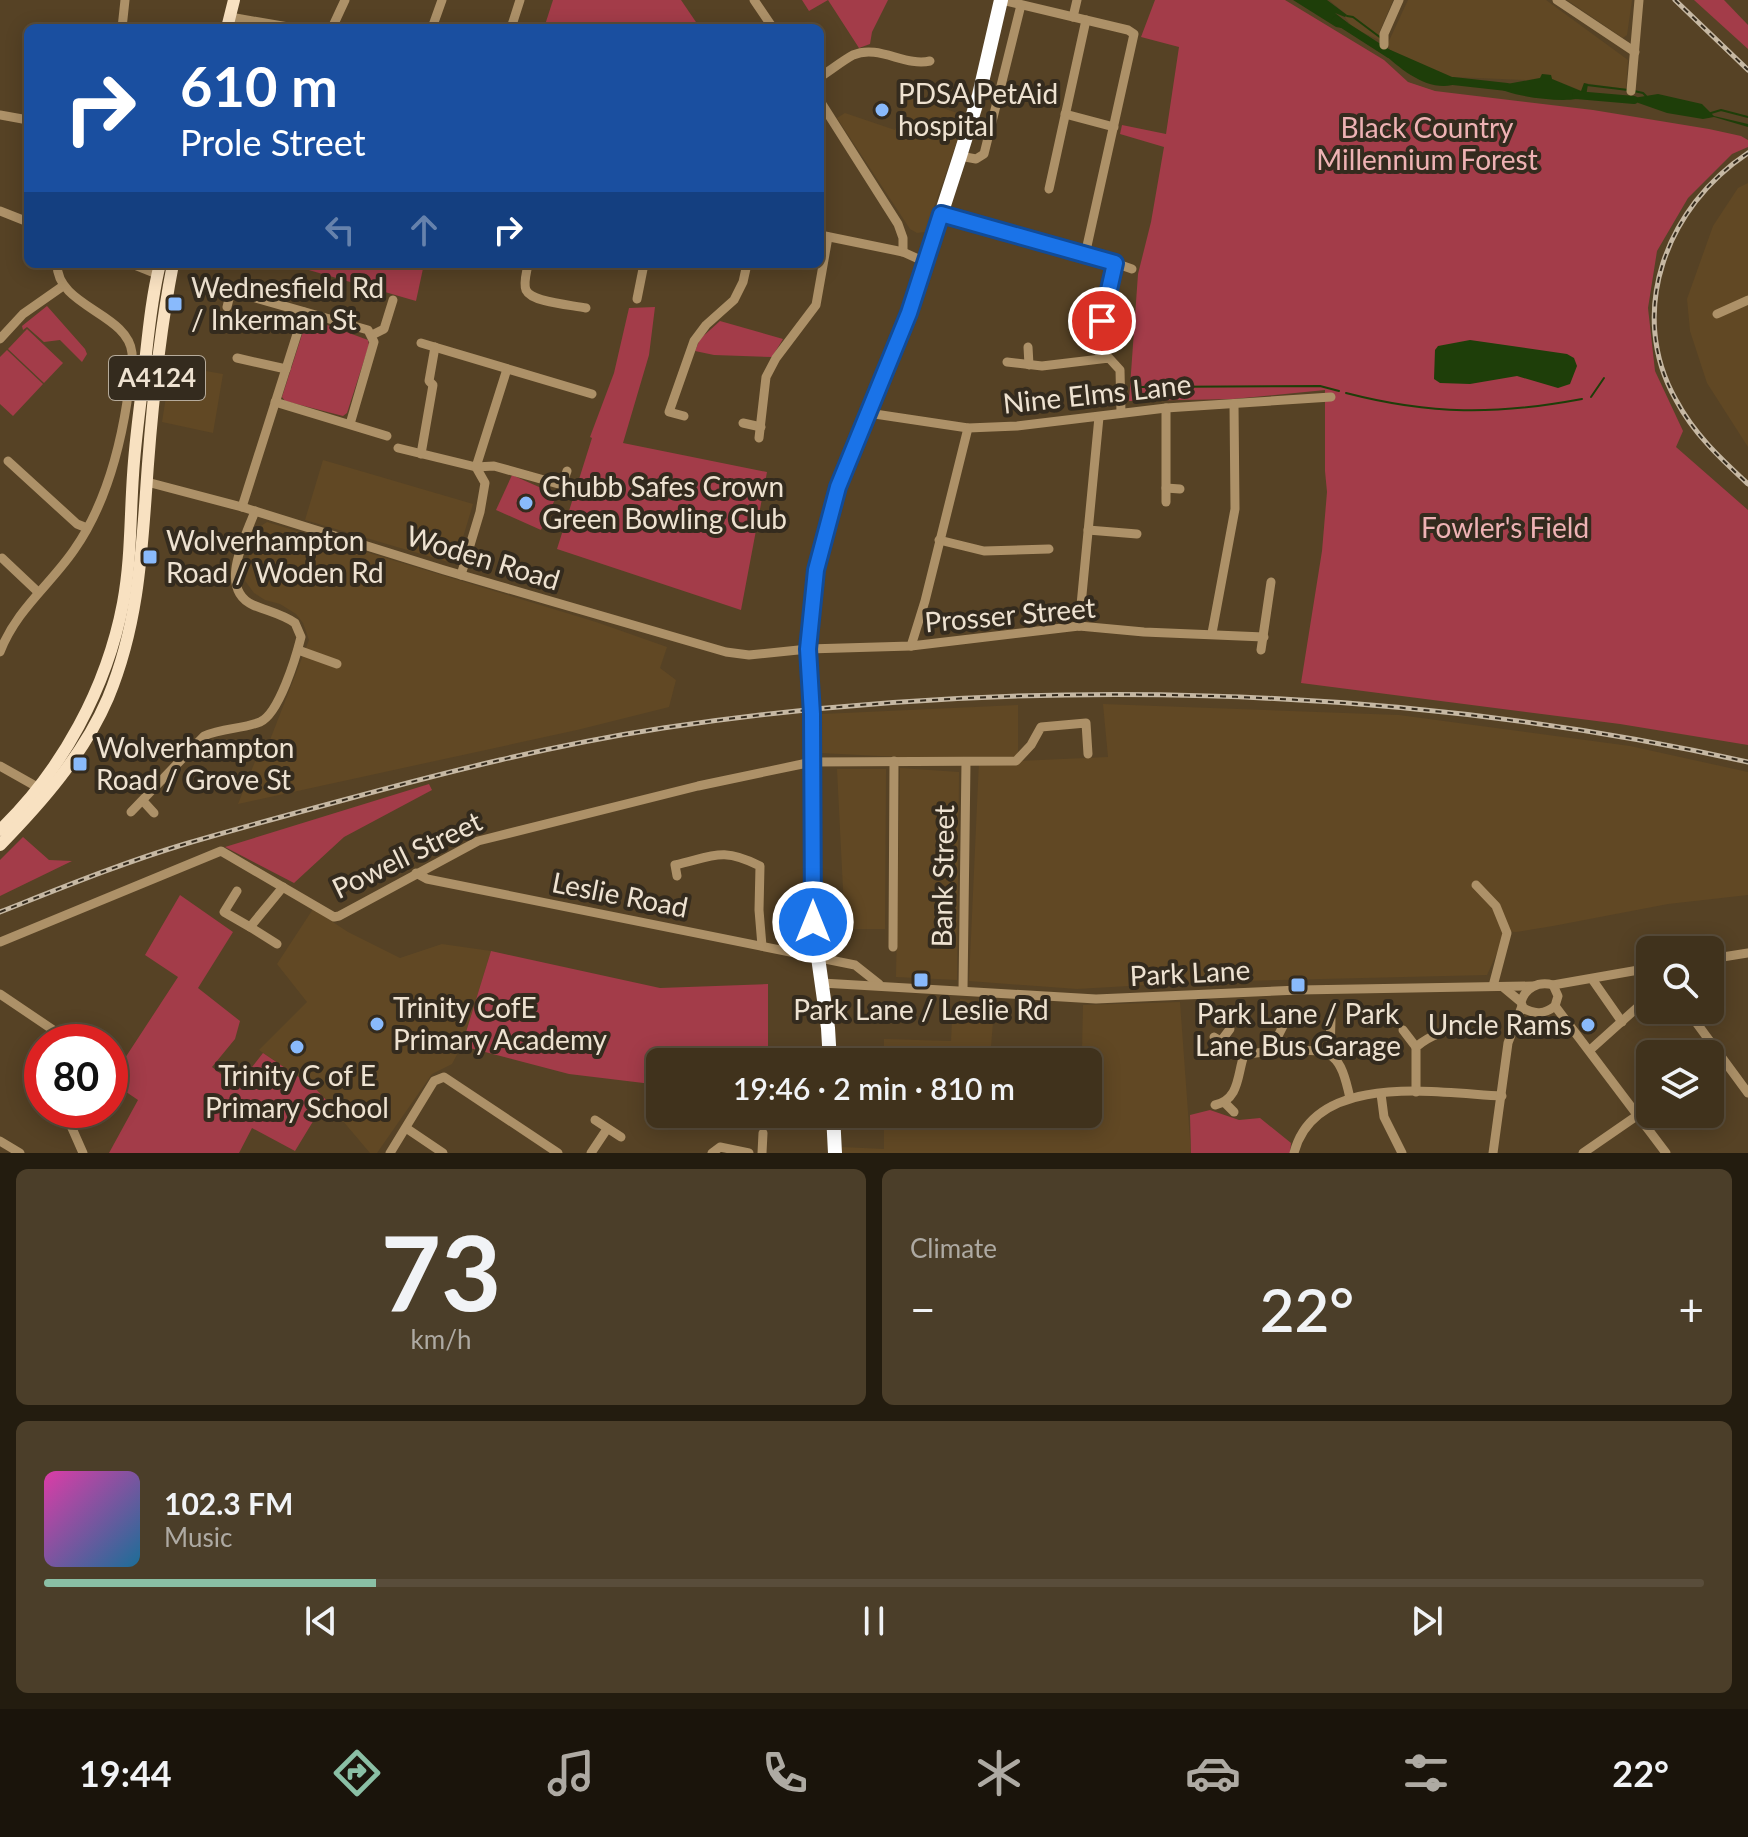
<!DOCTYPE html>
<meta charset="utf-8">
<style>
:root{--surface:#40321c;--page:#4b3e29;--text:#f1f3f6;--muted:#aeaaa3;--line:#594d3b;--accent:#8abfa5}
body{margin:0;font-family:Lato,sans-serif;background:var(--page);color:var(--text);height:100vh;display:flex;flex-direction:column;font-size:30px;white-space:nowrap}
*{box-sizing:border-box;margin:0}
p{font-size:26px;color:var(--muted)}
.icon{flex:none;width:44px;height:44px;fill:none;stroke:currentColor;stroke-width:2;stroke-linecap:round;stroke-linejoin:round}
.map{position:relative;height:1153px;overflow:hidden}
.drawer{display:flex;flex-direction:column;gap:16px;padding:16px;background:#231c0f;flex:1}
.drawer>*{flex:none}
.top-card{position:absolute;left:24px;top:24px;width:800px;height:244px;border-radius:12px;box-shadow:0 4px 20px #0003,0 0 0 2px var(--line);background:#1a4fa0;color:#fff;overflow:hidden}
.controls{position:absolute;left:1636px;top:936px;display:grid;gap:16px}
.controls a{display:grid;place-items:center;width:88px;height:88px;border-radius:12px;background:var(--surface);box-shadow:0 4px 20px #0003,0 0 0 2px var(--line);font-size:40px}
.speed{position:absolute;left:24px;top:1024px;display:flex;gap:16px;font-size:40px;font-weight:700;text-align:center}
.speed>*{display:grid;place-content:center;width:104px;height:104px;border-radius:50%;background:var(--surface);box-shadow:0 4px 20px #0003,0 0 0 2px var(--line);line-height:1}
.speed .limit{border:12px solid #d22;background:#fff;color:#111}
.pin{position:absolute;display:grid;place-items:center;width:68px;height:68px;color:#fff;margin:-34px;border:4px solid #fff;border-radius:50%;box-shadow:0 2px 8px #0007}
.me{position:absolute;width:88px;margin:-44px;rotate:0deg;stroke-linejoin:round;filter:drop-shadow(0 0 6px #0008)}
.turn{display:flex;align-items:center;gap:28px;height:168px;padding:0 24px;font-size:36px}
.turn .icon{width:104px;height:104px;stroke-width:2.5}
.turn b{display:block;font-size:56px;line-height:68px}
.lanes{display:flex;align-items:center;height:76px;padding:0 24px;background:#0003;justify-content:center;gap:40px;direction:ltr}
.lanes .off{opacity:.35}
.big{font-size:60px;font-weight:600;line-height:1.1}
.drawer .tile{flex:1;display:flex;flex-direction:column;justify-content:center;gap:12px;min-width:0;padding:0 28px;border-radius:12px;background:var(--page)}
.drawer .dial{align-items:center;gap:0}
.dial b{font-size:104px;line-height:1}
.song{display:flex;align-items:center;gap:24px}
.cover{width:96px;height:96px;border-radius:12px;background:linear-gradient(135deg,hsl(320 70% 55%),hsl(200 70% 35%))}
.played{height:8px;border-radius:4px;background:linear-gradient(90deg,var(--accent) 20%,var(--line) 20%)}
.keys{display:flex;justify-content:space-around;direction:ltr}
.heat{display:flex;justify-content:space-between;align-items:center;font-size:44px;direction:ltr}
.drawer .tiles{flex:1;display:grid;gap:16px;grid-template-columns:1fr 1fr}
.tile:last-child{grid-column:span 2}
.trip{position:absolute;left:646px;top:1048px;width:456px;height:80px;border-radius:12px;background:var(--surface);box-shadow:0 4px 20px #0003,0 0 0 2px var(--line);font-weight:600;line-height:80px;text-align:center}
.tabs{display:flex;height:128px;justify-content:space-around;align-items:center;background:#1a140b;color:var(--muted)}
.tabs .icon{width:56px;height:56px}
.tabs .on{color:var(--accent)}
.tabs b{font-size:36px;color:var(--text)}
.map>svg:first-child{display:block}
.built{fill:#614824}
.green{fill:#a33c49}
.water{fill:#1e3e09}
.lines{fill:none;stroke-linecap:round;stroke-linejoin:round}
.stream{stroke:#1e3e09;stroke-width:2}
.canal{stroke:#1e3e09;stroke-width:8}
.minor{stroke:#ad9168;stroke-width:9}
.major{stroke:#f8e1c1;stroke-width:12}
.highway{stroke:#fff;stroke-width:14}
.rail-casing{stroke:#c6b8a3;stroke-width:5}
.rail{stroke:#342b1e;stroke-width:2;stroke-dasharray:6;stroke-linecap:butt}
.route-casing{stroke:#114b97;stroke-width:20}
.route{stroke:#1a73e8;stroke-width:14}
.poi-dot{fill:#89bafc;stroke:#342b1e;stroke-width:3}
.labels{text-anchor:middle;stroke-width:8;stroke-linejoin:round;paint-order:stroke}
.shield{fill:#342b1e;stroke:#b6ab9b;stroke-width:2}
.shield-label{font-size:26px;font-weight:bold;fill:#eee2d1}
.poi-label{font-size:28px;fill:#eee2d1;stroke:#342b1e;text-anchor:start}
.park-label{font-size:28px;fill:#eeb2b4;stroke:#342b1e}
.street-label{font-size:28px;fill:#eee2d1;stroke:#342b1e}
</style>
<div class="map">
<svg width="1748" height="1153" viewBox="0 0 1748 1153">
<rect width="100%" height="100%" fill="#564225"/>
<!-- built -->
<g class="built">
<path d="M1329,0H1393L1379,33V40L1353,28L1345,17L1347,15Z"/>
<path d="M1408,0H1546L1628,60L1626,89L1584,83L1582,91L1552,79L1551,75L1542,74L1541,78L1527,80L1452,77L1390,50L1388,43Z"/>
<path d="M1567,0H1632L1627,35L1623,38Z"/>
<path d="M908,96L966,116L925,232L917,233L910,229L837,118L845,113L895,130Z"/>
<path d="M1748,183V447L1707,383L1690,331L1687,299L1713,226L1738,188Z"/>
<path d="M171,365L223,374L213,433L162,422Z"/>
<path d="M323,460L473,504L455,564L305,520Z"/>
<path d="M267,522L596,622L667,647L660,668L676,680L669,707L577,730L238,804L262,744L268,745L309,640L303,623L296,614L280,604L265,600L254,593L243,578L256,529Z"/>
<path d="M1103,704L1399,715L1630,746L1748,772V895L1668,904L1553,926L1516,932L1507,931L1487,975L1199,982L1077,989L969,981L979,761L820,753L822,714L1018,705V761L1108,757Z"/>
<path d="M900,768L959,772L957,980L896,977Z"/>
<path d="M837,769H886L885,929H845Z"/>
<path d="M313,909L348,932L400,958L442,944L491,951L462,1045L452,1064L432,1074L377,1153H370L315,1088L259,1050L307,1002L277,964Z"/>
<path d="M960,999L987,1002L986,1021L993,1022L991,1047L1082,1051L1083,1005L1180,1002L1191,1153H842V1147L884,1149V1114H1088V1062H884V1039L951,1041L952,1020L959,1019Z"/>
</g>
<!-- green -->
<g class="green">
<path d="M553,0H681L700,28H544Z"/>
<path d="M802,0H888L872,32L870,44L859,48L828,0L809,11Z"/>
<path d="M1155,0H1285L1384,60L1408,82L1435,91L1593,110L1709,129L1741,136L1748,140V147L1732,154L1688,198L1657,251L1648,308L1655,371L1683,431L1676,447L1748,510V745L1620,724L1301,683L1322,551L1327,492L1325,471V390L1233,399L1129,401L1138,274L1151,222L1164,147L1120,134L1122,125L1166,134L1179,47L1141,37Z"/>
<path d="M1694,0H1724L1748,25V49Z"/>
<path d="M288,264H424L416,301Z"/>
<path d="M47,306L85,349L87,354L82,362L60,340L44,342L27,327L23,330L22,326Z"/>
<path d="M655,307L649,355L623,443L767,472L741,610L557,549L592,438L590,437L614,373L629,308Z"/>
<path d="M311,319L368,340L369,345L347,413L343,416L285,401L282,397L306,322Z"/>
<path d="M720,321L783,339L772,357L714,355L695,351L700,339Z"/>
<path d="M27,329L63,363L44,383L8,349Z"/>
<path d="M7,350L43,384L13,416L0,404V357Z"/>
<path d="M512,475L557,495L541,530L496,510Z"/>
<path d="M429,784L432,790L344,837L294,883L225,847Z"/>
<path d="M23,837L49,860L72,861L0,896V860Z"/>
<path d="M180,895L233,932L198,988L240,1021L235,1039L212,1067L237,1086L263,1053L315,1088L326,1100L295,1151L252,1128L239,1153H109L138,1100L110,1081L178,977L145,955Z"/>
<path d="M491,951L660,988L768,984V1062H660V1085L569,1074L466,1047L462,1045Z"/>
<path d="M1210,1110L1239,1120L1260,1118L1291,1143L1290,1153H1191L1190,1115Z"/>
</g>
<!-- water -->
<g class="water">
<path d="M1293,0H1327L1347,15L1345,17L1335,13L1348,23L1342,28L1336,27Z"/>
<path d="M1386,48L1452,77L1461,82C1433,96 1402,71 1382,52L1381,49Z"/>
<path d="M1542,74L1551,75L1552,79L1581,91L1584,83L1588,84L1586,96C1574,105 1507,97 1496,86L1540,78Z"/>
<path d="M1658,94L1702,104L1714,116L1748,124V127L1714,117L1703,119L1667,113L1627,99Z"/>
<path d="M1470,340L1567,354L1574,358L1577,366L1570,384L1558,388L1517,376L1470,384L1440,383L1434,379L1435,350L1438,346Z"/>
</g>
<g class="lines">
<!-- stream -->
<g class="stream">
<path d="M1347,16L1353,17L1381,38"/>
<path d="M1587,85L1628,90"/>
<path d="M1634,91L1643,93L1646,96"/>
<path d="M1711,113L1721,110L1748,117"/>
<path d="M1138,387L1320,386L1339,391"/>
<path d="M1346,393C1431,415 1496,415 1582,399"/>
<path d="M1591,397L1604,378"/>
</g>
<!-- canal -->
<g class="canal">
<path d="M1336,20L1389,54"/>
<path d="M1453,81L1507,87"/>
<path d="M1576,95L1634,100"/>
</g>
<!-- minor -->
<g class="minor">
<path d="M754,0L773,28"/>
<path d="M1002,0L1128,30L1134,34L1085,255"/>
<path d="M1557,0L1635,52"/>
<path d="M230,17L294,28"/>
<path d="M1073,17L1077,0"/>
<path d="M122,28L125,0"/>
<path d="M332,28L345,0"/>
<path d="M432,28L442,0"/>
<path d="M511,28L520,0"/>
<path d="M1384,45V34L1399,0"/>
<path d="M820,77C831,70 842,61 853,55C879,44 905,67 930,61"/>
<path d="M1631,91L1639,0"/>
<path d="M820,101L898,224L903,238V252"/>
<path d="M1065,114L1114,127"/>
<path d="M0,115L28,120"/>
<path d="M960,156L976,159L984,154L1021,5"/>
<path d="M1049,189L1086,20"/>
<path d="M0,211L28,222"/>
<path d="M941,214L1115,263L1101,331"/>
<path d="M820,235L903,252L925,262"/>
<path d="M1115,263L1132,269"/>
<path d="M132,264L157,274"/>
<path d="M528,264C527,272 523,282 526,290C532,303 573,305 586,308"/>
<path d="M637,299L644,264"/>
<path d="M227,307L231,291L368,330L374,342L350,424"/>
<path d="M1717,314L1748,300"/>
<path d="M1088,319L1102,321"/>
<path d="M372,335L384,329L393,300"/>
<path d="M0,339L23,314L63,286"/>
<path d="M421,343L592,394"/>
<path d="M1028,347L1029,365"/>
<path d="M237,358L286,369"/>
<path d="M1007,362L1042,366L1109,358L1120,370L1121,413"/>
<path d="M275,402L387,436"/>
<path d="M868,413L968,428L1017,426L1166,408L1331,397"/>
<path d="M684,416L669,412L694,341L706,325L734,300L743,282L747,264"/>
<path d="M743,423L761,427"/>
<path d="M759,438L766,377L776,358L816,305L828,237"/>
<path d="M398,448L476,467L494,466L562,485L567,471"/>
<path d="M421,454L433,385L429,381L435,347"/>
<path d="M8,461L77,524L87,528"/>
<path d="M147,482L242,507L444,570L726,652L749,655L808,649L911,646L1079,626L1144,632L1264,637"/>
<path d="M1166,488L1180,489"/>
<path d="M1166,502V408"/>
<path d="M242,507L304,312"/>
<path d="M1088,530L1137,534"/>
<path d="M939,540L984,551L1049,549"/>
<path d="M2,558L38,592"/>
<path d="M461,575L480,512L485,483L476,467L507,369"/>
<path d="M1079,626L1099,417"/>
<path d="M1212,633L1235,509L1234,404"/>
<path d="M911,646L925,601L968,428"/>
<path d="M298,650L337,664"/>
<path d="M1261,650L1271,582"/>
<path d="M0,652C16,610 50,585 74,550C105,506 119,453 127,402C129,386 133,369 132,353C128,313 57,307 57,264"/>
<path d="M0,766L39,788"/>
<path d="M143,801L154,813"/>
<path d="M131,812L204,736C222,728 242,729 260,722C279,714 296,657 301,637L295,623C282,614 267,611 253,605C217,589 246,536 255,511"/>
<path d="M416,873L427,879L855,965L879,984"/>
<path d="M677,876L675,865C714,856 722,847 760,866L759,910L762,946"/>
<path d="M1476,885L1496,906L1507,933L1493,986"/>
<path d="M237,891L224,912L250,927L283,887"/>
<path d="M250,927L277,944"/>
<path d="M0,942L221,851L334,917L339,916L478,841L698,786L812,762L1016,761L1031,745L1041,727L1086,723L1088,754"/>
<path d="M893,947L894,761"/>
<path d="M1710,959L1748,953"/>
<path d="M1592,979L1622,1022"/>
<path d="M822,983L1096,999L1299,990L1533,986"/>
<path d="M1553,985L1650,968"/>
<path d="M1503,987L1521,1002L1523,1008C1535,1015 1545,1014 1555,1006L1558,996L1553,985C1538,981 1525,988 1521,1002"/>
<path d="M963,990L966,762"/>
<path d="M0,994L71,1042"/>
<path d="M1555,1006L1666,1153"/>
<path d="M1687,1010L1748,1093"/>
<path d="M1403,1030L1416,1047"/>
<path d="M1214,1037L1244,1055"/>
<path d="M1221,1041L1230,1029"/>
<path d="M1590,1050L1650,996"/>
<path d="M1276,1052V1040L1285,1022"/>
<path d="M1330,1053L1331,1019"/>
<path d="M1416,1092V1047C1429,1036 1451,1026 1467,1031"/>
<path d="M1381,1094L1384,1117L1402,1153"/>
<path d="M1225,1103L1234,1112"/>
<path d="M1215,1105C1240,1099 1237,1075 1244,1055C1258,1051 1274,1052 1289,1051C1334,1048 1340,1054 1350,1098"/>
<path d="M64,1110L83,1153"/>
<path d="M595,1120L621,1137"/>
<path d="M406,1128L443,1153"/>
<path d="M0,1141L20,1153"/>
<path d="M390,1153L434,1081L444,1077L558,1153"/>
<path d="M591,1153L607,1129"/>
<path d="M712,1153L720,1147L749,1153"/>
<path d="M762,1153L763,1133"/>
<path d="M1294,1153C1315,1071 1439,1093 1502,1096"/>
<path d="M1493,1153L1508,1043L1522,1006"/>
<path d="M1583,1153L1638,1115"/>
</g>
<!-- major -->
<g class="major">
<path d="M227,28L234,0"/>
<path d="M0,830C62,771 107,687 123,603C131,561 130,518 133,475C135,441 140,407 144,372C148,337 151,299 160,264"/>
<path d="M0,845C42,802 84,754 108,698C140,621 142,545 148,464C153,398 160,330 173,264"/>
</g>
<!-- highway -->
<g class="highway">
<path d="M830,1062L828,1028L813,922L812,714L808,649L816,570L838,487L909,313L960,156L979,95L1001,0"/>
<path d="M833,1114L835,1153"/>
</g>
<!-- rail casing -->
<g class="rail-casing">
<g id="rail">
<path d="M1675,0L1748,70"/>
<path d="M1748,153C1667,206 1626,312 1676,400C1694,434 1720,458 1748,484"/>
<path d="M0,912C61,888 122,863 185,844C236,829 288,815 340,801C446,772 553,745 663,728C1016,675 1399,684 1748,762"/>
</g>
</g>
<!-- rail -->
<use href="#rail" class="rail"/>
</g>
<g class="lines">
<!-- route casing -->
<g class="route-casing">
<path id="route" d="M813,922L812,714L808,649L816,570L838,487L909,313L941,214L1115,263L1102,321"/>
</g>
<!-- route -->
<use href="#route" class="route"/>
</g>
<!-- markers -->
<g class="poi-dot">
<circle cx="882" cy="110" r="8"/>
<rect x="167" y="296" width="16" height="16" rx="4"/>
<circle cx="526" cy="503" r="8"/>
<rect x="142" y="549" width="16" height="16" rx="4"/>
<rect x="72" y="756" width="16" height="16" rx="4"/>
<rect x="913" y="972" width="16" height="16" rx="4"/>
<rect x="1290" y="977" width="16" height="16" rx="4"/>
<circle cx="377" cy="1024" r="8"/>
<circle cx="1588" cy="1025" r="8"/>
<circle cx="297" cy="1047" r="8"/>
</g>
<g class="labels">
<!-- shield labels -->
<rect class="shield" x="109" y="356" width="96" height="44" rx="6"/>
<g class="shield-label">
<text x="157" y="387">A4124</text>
</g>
<!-- poi labels -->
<g class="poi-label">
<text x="898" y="104">PDSA PetAid<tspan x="898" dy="32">hospital</tspan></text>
<text x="191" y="298">Wednesfield Rd<tspan x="191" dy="32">/ Inkerman St</tspan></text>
<text x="542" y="497">Chubb Safes Crown<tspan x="542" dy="32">Green Bowling Club</tspan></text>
<text x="166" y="551">Wolverhampton<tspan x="166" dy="32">Road / Woden Rd</tspan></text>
<text x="96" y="758">Wolverhampton<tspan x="96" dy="32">Road / Grove St</tspan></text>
<text x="393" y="1018">Trinity CofE<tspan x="393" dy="32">Primary Academy</tspan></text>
<text x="921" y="1020" text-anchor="middle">Park Lane / Leslie Rd</text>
<text x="1298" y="1024" text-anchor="middle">Park Lane / Park<tspan x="1298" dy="32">Lane Bus Garage</tspan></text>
<text x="1572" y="1035" text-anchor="end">Uncle Rams</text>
<text x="297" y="1086" text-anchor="middle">Trinity C of E<tspan x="297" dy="32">Primary School</tspan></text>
</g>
<!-- park labels -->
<g class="park-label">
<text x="1427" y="138">Black Country<tspan x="1427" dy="32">Millennium Forest</tspan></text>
<text x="1505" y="538">Fowler's Field</text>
</g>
<!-- street labels -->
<g class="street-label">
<text transform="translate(1097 394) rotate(-6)" y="10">Nine Elms Lane</text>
<text transform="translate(483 558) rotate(17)" y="10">Woden Road</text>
<text transform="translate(1010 615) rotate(-5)" y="10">Prosser Street</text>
<text transform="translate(407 855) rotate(-26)" y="10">Powell Street</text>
<text transform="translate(943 876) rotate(-89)" y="10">Bank Street</text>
<text transform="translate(620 895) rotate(11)" y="10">Leslie Road</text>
<text transform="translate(1190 973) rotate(-3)" y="10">Park Lane</text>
</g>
</g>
</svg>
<div class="controls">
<a><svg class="icon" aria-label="search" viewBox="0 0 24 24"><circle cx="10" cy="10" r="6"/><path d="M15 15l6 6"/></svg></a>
<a><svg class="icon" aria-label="layers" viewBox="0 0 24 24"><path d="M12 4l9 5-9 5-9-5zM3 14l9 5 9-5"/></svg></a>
</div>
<div class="speed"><div class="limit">80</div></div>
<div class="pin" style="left:1102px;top:321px;background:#d93025"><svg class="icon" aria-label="arrive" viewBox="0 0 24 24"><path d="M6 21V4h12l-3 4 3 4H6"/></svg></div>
<svg class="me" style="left:813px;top:922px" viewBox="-20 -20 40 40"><circle r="17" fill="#1a73e8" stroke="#fff" stroke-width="3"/><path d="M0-11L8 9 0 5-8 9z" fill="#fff"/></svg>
<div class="trip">19:46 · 2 min · 810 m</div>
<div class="top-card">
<div class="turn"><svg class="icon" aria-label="right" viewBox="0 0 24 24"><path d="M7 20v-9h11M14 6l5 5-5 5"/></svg><div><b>610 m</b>Prole Street</div></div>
<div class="lanes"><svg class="icon off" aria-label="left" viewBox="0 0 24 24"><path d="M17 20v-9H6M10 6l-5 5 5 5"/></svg><svg class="icon off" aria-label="ahead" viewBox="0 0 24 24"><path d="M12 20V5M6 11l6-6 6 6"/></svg><svg class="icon" aria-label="right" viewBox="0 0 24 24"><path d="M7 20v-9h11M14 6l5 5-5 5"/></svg></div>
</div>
</div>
<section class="drawer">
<div class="tiles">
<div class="tile dial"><b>73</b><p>km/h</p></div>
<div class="tile"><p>Climate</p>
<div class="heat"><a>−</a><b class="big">22°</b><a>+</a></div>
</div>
<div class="tile">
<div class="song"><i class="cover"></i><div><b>102.3 FM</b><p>Music</p></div></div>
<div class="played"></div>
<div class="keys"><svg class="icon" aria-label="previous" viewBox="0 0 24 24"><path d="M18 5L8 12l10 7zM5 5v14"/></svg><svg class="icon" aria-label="pause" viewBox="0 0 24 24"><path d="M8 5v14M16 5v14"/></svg><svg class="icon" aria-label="next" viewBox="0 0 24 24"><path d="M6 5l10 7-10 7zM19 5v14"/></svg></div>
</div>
</div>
</section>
<nav class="tabs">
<b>19:44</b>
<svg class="icon on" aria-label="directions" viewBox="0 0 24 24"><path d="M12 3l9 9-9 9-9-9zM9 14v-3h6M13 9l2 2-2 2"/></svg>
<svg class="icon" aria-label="music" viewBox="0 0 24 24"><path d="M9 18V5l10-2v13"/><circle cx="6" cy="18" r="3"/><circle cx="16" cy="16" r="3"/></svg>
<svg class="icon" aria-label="phone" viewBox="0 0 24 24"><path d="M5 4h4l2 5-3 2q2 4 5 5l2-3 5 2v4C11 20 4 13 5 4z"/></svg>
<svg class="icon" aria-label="climate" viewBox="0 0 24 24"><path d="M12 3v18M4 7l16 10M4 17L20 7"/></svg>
<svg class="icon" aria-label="car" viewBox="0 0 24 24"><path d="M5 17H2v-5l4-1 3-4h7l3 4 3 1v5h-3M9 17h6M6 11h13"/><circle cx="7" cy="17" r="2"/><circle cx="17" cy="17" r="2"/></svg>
<svg class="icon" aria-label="filters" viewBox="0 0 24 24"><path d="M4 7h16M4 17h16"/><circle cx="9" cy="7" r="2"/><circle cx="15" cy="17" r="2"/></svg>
<b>22°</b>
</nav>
